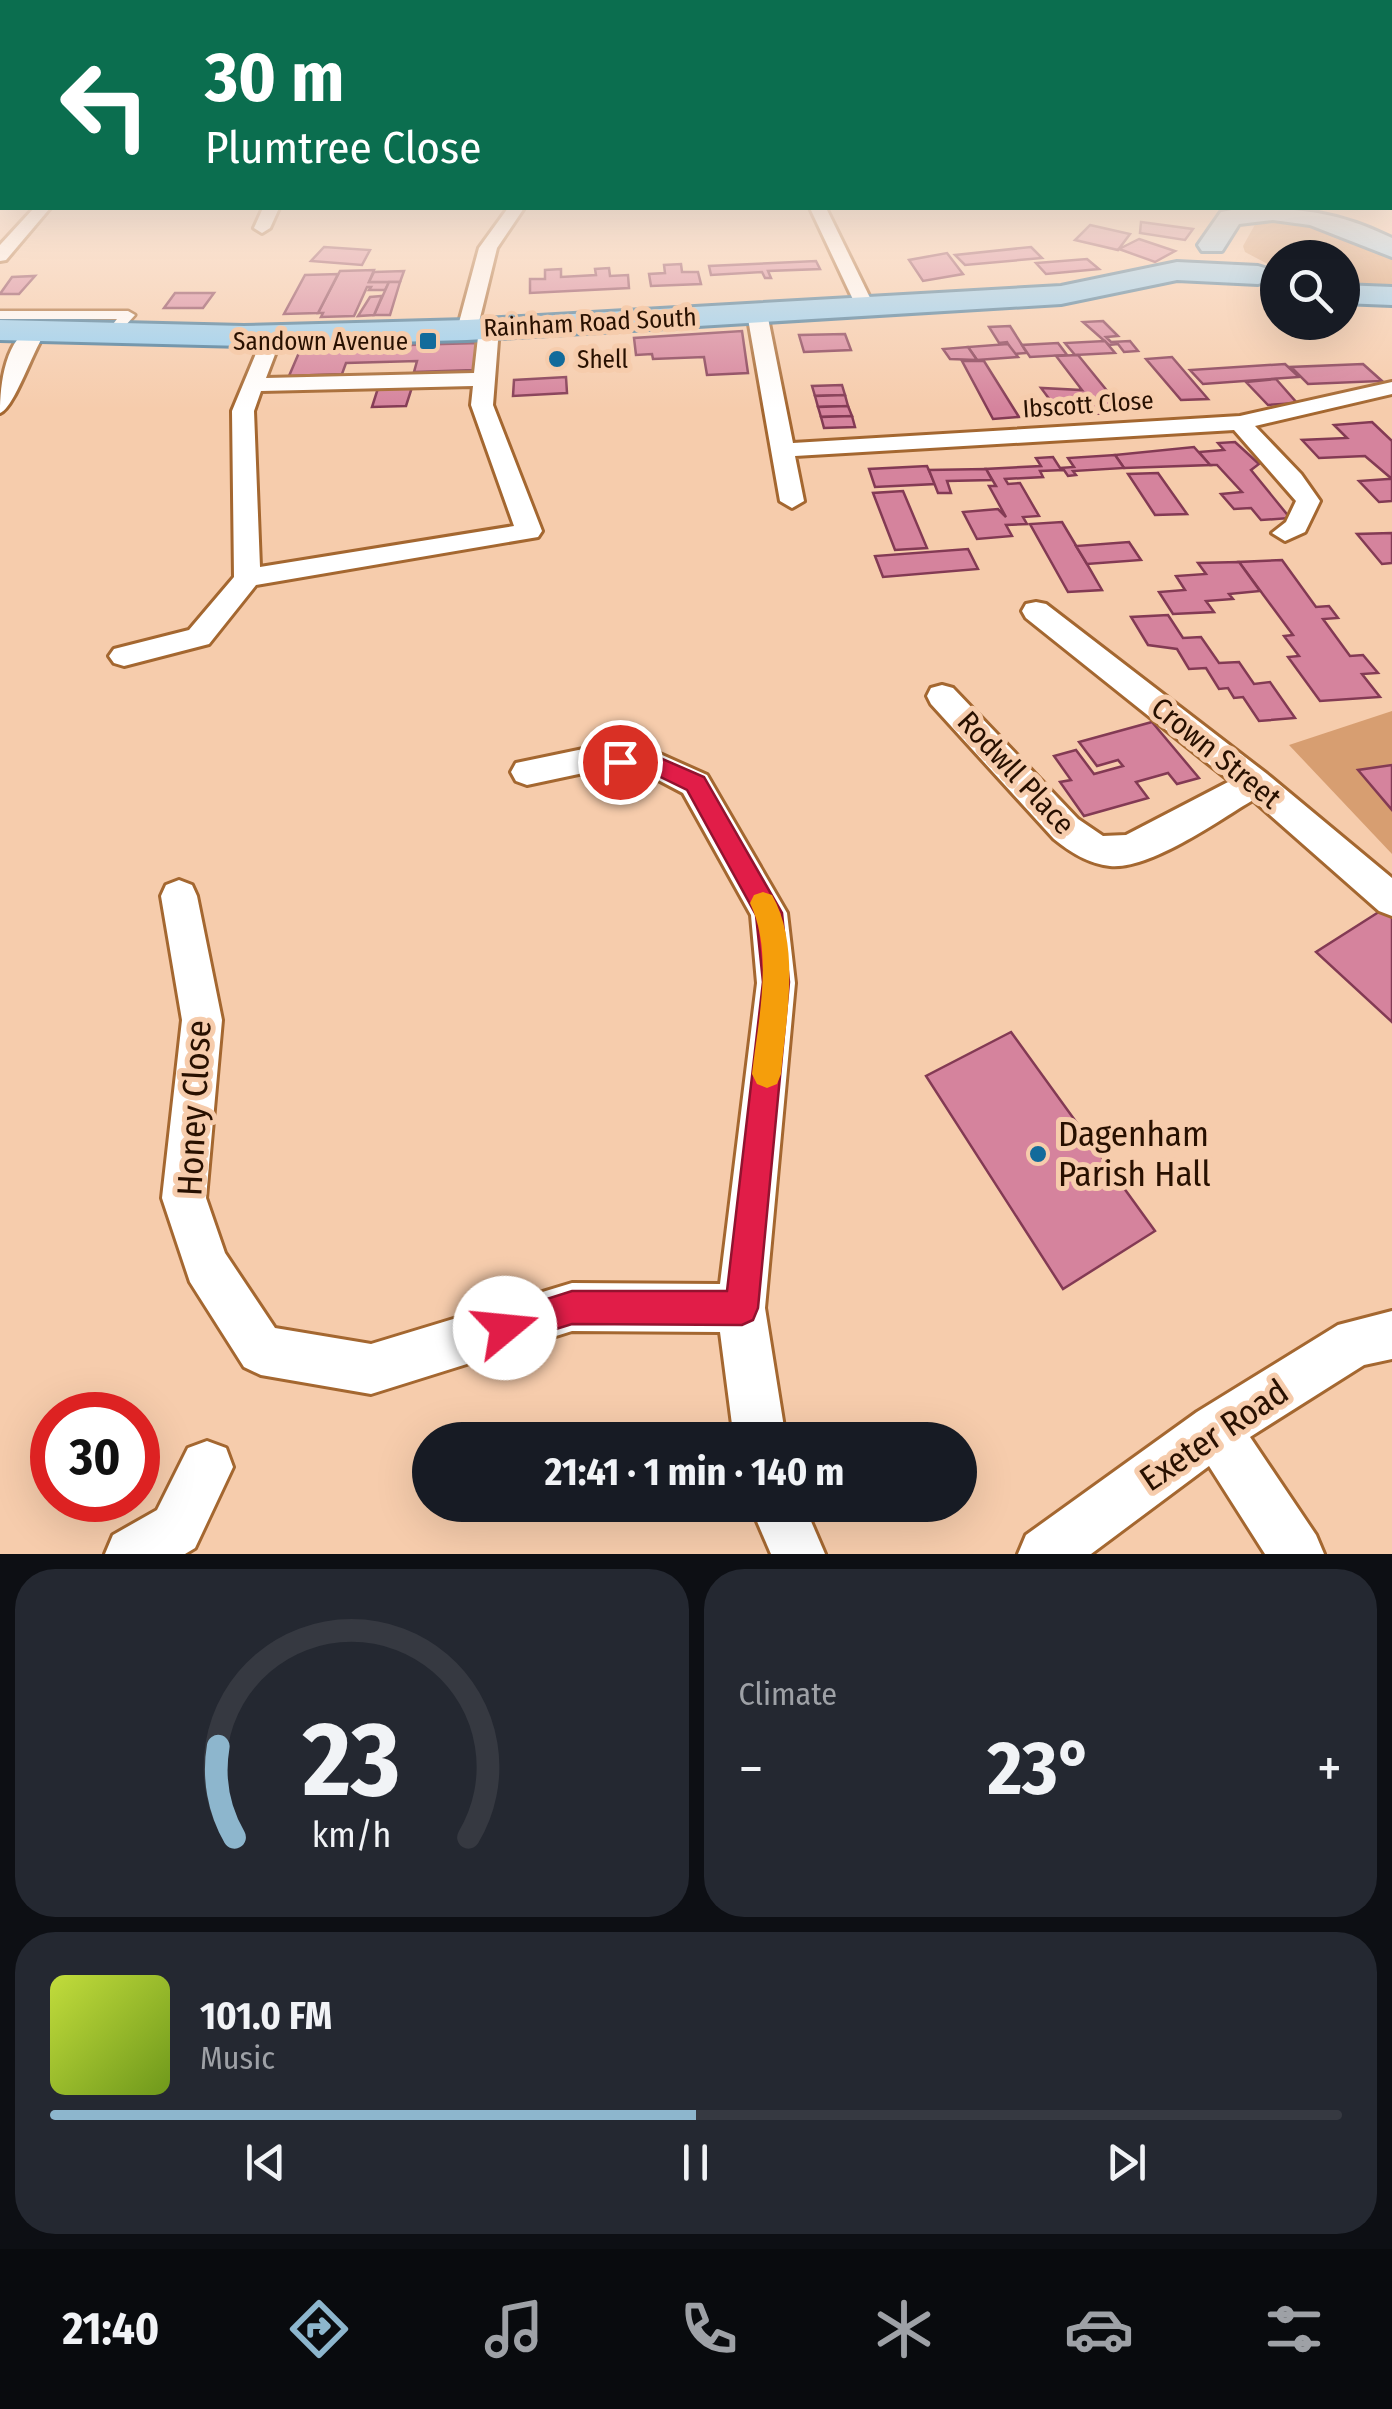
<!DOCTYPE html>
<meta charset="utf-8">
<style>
:root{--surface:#171b24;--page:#242831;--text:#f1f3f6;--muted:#9ea1a6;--line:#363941;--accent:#8db6cd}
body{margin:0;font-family:"Fira Sans Condensed",sans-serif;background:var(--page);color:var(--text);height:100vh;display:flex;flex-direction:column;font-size:38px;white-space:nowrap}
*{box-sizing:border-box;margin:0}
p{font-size:32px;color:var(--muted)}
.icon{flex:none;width:55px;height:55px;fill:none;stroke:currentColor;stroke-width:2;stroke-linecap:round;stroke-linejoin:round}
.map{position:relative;height:1554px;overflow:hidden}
.panel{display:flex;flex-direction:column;gap:15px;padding:15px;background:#0d0f14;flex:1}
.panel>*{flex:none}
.guide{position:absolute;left:0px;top:0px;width:1392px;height:210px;box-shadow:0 10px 40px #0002;background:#0b6e4f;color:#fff;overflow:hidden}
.tools{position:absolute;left:1260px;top:240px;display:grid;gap:20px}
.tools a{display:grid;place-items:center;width:100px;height:100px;border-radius:50%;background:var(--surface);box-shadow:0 10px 40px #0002;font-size:50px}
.speed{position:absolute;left:30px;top:1392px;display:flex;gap:20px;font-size:50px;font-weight:700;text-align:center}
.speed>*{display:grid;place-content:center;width:130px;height:130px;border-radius:50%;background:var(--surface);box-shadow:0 10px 40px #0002;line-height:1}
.speed .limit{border:15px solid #d22;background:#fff;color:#111}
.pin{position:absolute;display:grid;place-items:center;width:85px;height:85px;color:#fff;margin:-42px;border:5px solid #fff;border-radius:50%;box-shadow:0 2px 10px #0007}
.me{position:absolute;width:110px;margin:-55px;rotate:73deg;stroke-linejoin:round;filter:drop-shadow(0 0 8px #0008)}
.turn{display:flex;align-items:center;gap:35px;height:210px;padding:0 40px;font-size:45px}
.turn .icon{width:130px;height:130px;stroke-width:2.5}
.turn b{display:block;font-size:70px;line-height:85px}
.big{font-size:75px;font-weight:700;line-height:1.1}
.panel .card{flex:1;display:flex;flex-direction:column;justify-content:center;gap:15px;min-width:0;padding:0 35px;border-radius:40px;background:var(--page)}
.panel .dial{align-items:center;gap:0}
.dial svg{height:260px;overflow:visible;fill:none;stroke:var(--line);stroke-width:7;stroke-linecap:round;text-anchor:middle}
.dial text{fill:var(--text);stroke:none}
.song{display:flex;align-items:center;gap:30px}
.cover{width:120px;height:120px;border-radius:15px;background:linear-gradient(135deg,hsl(70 70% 55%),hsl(80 70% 35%))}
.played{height:10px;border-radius:5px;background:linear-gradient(90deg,var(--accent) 50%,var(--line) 50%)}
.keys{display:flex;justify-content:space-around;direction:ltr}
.heat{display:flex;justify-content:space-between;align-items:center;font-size:55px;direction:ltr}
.panel .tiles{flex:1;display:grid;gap:15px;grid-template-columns:1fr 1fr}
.card:last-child{grid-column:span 2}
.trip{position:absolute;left:412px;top:1422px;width:565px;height:100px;border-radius:50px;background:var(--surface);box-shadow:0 10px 40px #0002;font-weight:700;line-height:100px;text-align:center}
.menu{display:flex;height:160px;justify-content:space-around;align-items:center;background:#090b0e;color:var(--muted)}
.menu .icon{width:70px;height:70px}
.menu .selected{color:var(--accent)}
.menu b{font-size:45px;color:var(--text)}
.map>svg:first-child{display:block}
.green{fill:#d79e71}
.building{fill:#d5839d;stroke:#833a54;stroke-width:2.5}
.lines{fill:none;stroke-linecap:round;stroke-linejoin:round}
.pedestrian-casing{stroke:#a46730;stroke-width:5}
.minor-casing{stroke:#a46730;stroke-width:6}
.primary-casing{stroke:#3d7699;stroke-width:6}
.pedestrian{fill:#fff;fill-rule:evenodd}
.minor{fill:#fff;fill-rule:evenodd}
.primary{fill:#91cef3;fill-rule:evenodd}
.route{fill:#e11d48;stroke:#92132f;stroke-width:2.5}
.slow{fill:#f59e0b}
.poi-dot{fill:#126b9b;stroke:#f6ccac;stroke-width:4}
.labels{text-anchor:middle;stroke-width:10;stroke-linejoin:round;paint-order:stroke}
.far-street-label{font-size:25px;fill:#281000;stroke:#f6ccac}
.far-poi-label{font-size:25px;fill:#281000;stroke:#f6ccac;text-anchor:end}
.street-label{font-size:30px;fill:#281000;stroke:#f6ccac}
.near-street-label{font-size:35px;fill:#281000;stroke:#f6ccac}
.near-poi-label{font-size:35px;fill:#281000;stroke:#f6ccac;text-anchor:start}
</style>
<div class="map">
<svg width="1392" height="1554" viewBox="0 0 1392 1554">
<rect width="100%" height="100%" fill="#f6ccac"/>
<!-- green -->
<g class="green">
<path d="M1285,216L1392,252V288L1343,282L1342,258H1278L1277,269L1245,252L1243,246L1257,221Z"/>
<path d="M1392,711V854L1289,745Z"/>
</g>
<!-- building -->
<g class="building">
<path d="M1141,222L1193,229L1185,240L1140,233Z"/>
<path d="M1090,225L1130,234L1118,250L1075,240Z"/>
<path d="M1139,239L1175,251L1155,262L1119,249Z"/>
<path d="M324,247L370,250L362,265L311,261Z"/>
<path d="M1031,247L1042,258L965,265L955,255Z"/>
<path d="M947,253L963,274L923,281L909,260Z"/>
<path d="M1087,259L1099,269L1046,274L1036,263Z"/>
<path d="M816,261L820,269L768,271L771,278H765L762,272L711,275L709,266Z"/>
<path d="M681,264L682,272H698L701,284L651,286L649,274L665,273L664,265Z"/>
<path d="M609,268L610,276L628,275L629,288L530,293V279H545V270L561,269V277L596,275L595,269Z"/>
<path d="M374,270L369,282H389L385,290H369L371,287H367L354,316L321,317L323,313H318L340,271Z"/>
<path d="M404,271L400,282H369L374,272Z"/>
<path d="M338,274L318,313L284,314L305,275Z"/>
<path d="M35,276L19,294H0L12,277Z"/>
<path d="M389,282H400L390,315H374Z"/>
<path d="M175,293H214L203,308H164Z"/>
<path d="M382,296L374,315L358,316L370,297Z"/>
<path d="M1103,321L1118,336L1106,337L1111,342L1130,341L1138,351L1124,352L1118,344L1109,345L1083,322Z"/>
<path d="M1010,326L1022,345L1027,353L1013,354L1007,342L999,343L989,327Z"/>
<path d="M742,331L748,373L707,375L704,357L653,359L652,354L636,355L634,338Z"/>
<path d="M845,334L851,350L804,352L799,335Z"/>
<path d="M1105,341L1115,353L1075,355L1065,343Z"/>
<path d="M479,343L474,370L414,372L417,361L346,363L342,374L289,376L301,348Z"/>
<path d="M1058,343L1067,355L1030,357L1022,345Z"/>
<path d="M1008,344L1018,357L977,360L968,347Z"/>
<path d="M968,347L977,360L950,359L943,349Z"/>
<path d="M1078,355L1104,387L1124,412L1095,414L1081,396H1076L1081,402L1053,404L1041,388L1082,390L1056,356Z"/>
<path d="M1172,357L1208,399L1181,400L1146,359Z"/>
<path d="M962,361H984L1019,417L993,419Z"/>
<path d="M1285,364L1299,377L1203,384L1190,370Z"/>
<path d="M1363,364L1382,381L1308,384L1291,367Z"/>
<path d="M566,377L567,393L513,396L514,380Z"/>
<path d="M1276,379L1297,403L1268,405L1246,382Z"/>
<path d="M413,384L406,406L372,407L379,385Z"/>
<path d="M842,385L845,395L815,396L812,386Z"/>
<path d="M845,395L848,406L818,407L815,396Z"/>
<path d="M848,406L852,416L821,417L818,407Z"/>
<path d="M852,416L855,427L824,428L821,417Z"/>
<path d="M1372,422L1392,441V479L1365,456L1319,458L1302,440L1347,438L1334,425Z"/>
<path d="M1235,442L1259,464L1251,470L1290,518L1261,520L1251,508L1234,509L1221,494L1242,492L1217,465H1210L1199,452L1224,450L1218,443Z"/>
<path d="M1194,447L1210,465L1124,468L1115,455Z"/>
<path d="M1115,455L1124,468L1073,471L1076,475L1068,476L1064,470L1040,471L1043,477L1005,479L1008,484L1020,483L1039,516L1023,517L1027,524L1006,525L1012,536L977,539L963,512L998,509L1006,517L989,486H996L986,469L1041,466L1036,458L1053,457L1060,468L1074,467L1068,458Z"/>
<path d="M927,466L935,484L875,487L869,469Z"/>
<path d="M986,469L992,480L947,481L951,493H938L929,470Z"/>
<path d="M1158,473L1187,514L1155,515L1128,474Z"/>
<path d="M1388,479H1392V501L1379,502L1359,481Z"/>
<path d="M903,491L927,548L895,550L873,493Z"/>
<path d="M1062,522L1087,564L1102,590L1068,592L1030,524Z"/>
<path d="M1392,533V563L1382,564L1357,534Z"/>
<path d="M1129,542L1141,560L1087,564L1076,546Z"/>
<path d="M968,549L978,569L883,577L875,556Z"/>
<path d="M1282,560L1316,607L1329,606L1338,618L1323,619L1350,656L1363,655L1378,673L1362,674L1380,697L1320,701L1288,657L1299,656L1284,636L1293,635L1239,562Z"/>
<path d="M1239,562L1260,591L1229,594L1233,599L1206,601L1214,612L1173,614L1159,592L1185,590L1176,576L1206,574L1198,563Z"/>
<path d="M1168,615L1183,638L1201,637L1219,663L1239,662L1254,684L1270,682L1295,718L1259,721L1243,697L1234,698L1228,688L1219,689L1206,668L1189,669L1177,649L1148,645L1131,617Z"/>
<path d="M1152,722L1199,778L1177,784L1168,773L1136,782L1148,798L1084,816L1060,782L1071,780L1054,756L1076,750L1094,774L1123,766L1118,760L1097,766L1079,742Z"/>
<path d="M1392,765V810L1358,770Z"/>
<path d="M1385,908L1392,914V1022L1316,952Z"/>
<path d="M1011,1032L1155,1231L1063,1289L926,1076Z"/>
</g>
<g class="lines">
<!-- pedestrian casing -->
<g class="pedestrian-casing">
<path id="pedestrian" d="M0,311H128L135,315L114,338L106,333L117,319H0Z"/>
</g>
<!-- minor casing -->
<g class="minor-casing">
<g id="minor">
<path d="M34,208H50L6,260L0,261V245Z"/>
<path d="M263,208H279L270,228L262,233L254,228Z"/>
<path d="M508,208H524L497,248L477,330L474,334H460L457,330L479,248Z"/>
<path d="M810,208H826L875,308L873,312H859L857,308Z"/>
<path d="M757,307L767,313L793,443L1240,416L1392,382V394L1255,426L1301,474L1320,501L1305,532L1285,541L1272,533L1286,522L1296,501L1234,430L795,456L804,501L792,508L780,501L747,313Z"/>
<path d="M489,322L499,328L493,405L542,531L538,537L256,585L209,644L124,666L114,663L109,656L114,649L189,630L234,577L232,411L265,332L272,330L282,336L266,378L474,373L479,328ZM473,386L471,405L514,526L260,567L254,411L261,391Z"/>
<path d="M37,324L47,330C34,347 14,409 0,413C0,384 5,336 37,324Z"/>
<path d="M1036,602L1046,604L1267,774L1392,878V916L1379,911L1253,800C1219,820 1150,870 1110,866C1089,864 1070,852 1054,839L931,704L927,696L931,688L942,685L953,688L1078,819L1103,836L1126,835L1230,781L1026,618L1022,611L1026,604Z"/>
<path d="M588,748L651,750L707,775L787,913L795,983L765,1308L786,1440H734L720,1332L572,1331L371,1394L261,1375L244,1367L190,1282L162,1198L182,1020L161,896L166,885L179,880L192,885L197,896L222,1020L206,1198L225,1253L275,1328L371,1344L572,1283L720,1284L757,983L751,915L683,793L647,774L588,772L527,785L516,781L511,772L516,763Z"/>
<path d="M1392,1311V1359L1364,1365L1250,1437L1316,1535L1324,1554H1265L1209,1466L1091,1554H1018L1026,1535L1197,1412L1338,1325Z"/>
<path d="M207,1441L226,1448L233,1467L195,1548L185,1554H105L113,1535L157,1510L188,1448Z"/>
<path d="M750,1505H804L825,1554H771Z"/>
</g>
</g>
<!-- primary casing -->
<g class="primary-casing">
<g id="primary">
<path d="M1243,208C1301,208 1339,212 1392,238V257L1310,225L1273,220L1239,224L1222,251H1202L1198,245L1221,212Z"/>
<path d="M1177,262L1258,266L1268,269L1273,275L1268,281L1258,284L1177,280L1061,304L467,340L244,346L0,340V320L244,326L467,320L1061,286Z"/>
<path d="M1342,285L1392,287V305L1342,303Z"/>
</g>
</g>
<!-- pedestrian -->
<use href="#pedestrian" class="pedestrian"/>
<!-- minor -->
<use href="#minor" class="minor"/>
<!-- primary -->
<use href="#primary" class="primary"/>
</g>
<!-- sky -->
<linearGradient id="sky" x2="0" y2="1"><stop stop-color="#8fa6e4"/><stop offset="0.47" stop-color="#fbe8da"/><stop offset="1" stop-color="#fbe8da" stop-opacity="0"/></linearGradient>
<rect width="1392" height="409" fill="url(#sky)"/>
<!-- route -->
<path class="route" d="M620,753L651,754L704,777L782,913L789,982L758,1308L753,1320L742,1325L572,1324L505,1345L493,1340L488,1328L493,1316L572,1291H727L763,982L756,915L687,790L648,771L612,768L608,762L612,755Z"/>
<!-- slow -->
<path class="slow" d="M763,892L772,895C801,946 786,1018 781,1074L777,1084L767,1088L757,1084L752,1074C758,1021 774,953 750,903L754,895Z"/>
<!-- markers -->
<g class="poi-dot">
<rect x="418" y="331" width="20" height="20" rx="5"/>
<circle cx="557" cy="359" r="10"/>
<circle cx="1038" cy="1154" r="10"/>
</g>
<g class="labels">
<!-- far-street labels -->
<g class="far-street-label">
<text transform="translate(590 322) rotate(-3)" y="9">Rainham Road South</text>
<text transform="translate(1088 404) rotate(-4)" y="9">Ibscott Close</text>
</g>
<!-- far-poi labels -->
<g class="far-poi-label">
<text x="408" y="350">Sandown Avenue</text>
<text x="577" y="368" text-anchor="start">Shell</text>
</g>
<!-- street labels -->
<g class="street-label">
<text transform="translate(1216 753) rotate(39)" y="10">Crown Street</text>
<text transform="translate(1016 773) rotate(47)" y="10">Rodwll Place</text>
</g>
<!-- near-street labels -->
<g class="near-street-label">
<text transform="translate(194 1108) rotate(-87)" y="12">Honey Close</text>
<text transform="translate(1214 1435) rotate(-34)" y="12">Exeter Road</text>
</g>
<!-- near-poi labels -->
<g class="near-poi-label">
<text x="1058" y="1146">Dagenham<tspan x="1058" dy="40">Parish Hall</tspan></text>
</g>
</g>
</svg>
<div class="tools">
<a><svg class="icon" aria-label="search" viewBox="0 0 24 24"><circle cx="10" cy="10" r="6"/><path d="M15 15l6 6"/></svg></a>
</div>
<div class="speed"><div class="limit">30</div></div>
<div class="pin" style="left:620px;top:762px;background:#d93025"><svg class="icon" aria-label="arrive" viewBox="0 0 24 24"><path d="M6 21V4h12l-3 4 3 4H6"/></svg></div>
<svg class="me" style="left:505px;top:1328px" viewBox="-20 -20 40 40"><circle r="19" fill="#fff"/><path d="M0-13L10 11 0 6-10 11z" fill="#e11d48"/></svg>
<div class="trip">21:41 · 1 min · 140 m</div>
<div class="guide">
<div class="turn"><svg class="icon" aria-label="left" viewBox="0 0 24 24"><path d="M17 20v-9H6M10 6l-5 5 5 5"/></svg><div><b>30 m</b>Plumtree Close</div></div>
</div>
</div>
<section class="panel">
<div class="tiles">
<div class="card dial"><svg viewBox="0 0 100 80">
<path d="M14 69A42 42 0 1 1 86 69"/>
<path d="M14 69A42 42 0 0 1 9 41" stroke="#8db6cd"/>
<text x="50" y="56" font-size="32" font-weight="700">23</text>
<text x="50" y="72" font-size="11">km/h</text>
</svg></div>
<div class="card"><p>Climate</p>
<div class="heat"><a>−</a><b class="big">23°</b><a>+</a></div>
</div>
<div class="card">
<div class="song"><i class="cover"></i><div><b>101.0 FM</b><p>Music</p></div></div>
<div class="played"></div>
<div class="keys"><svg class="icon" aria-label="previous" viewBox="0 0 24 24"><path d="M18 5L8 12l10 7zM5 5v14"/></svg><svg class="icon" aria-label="pause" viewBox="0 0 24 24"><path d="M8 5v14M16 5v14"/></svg><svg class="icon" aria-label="next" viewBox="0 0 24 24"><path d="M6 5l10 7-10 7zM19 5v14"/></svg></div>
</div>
</div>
</section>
<nav class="menu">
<b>21:40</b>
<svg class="icon selected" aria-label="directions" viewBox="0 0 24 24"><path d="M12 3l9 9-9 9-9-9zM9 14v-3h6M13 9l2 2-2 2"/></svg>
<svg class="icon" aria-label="music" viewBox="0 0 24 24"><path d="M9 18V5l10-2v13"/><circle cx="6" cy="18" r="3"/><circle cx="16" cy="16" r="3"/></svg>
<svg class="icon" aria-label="phone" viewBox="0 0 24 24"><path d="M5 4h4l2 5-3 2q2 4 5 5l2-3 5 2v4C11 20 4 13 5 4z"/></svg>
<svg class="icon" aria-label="climate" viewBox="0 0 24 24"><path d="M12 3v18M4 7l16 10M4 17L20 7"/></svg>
<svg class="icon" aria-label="car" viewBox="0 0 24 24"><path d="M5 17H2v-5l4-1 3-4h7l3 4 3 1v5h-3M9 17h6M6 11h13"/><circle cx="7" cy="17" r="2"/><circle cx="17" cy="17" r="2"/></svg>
<svg class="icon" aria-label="filters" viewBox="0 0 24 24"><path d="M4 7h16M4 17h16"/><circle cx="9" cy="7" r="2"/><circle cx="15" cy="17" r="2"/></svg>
</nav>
